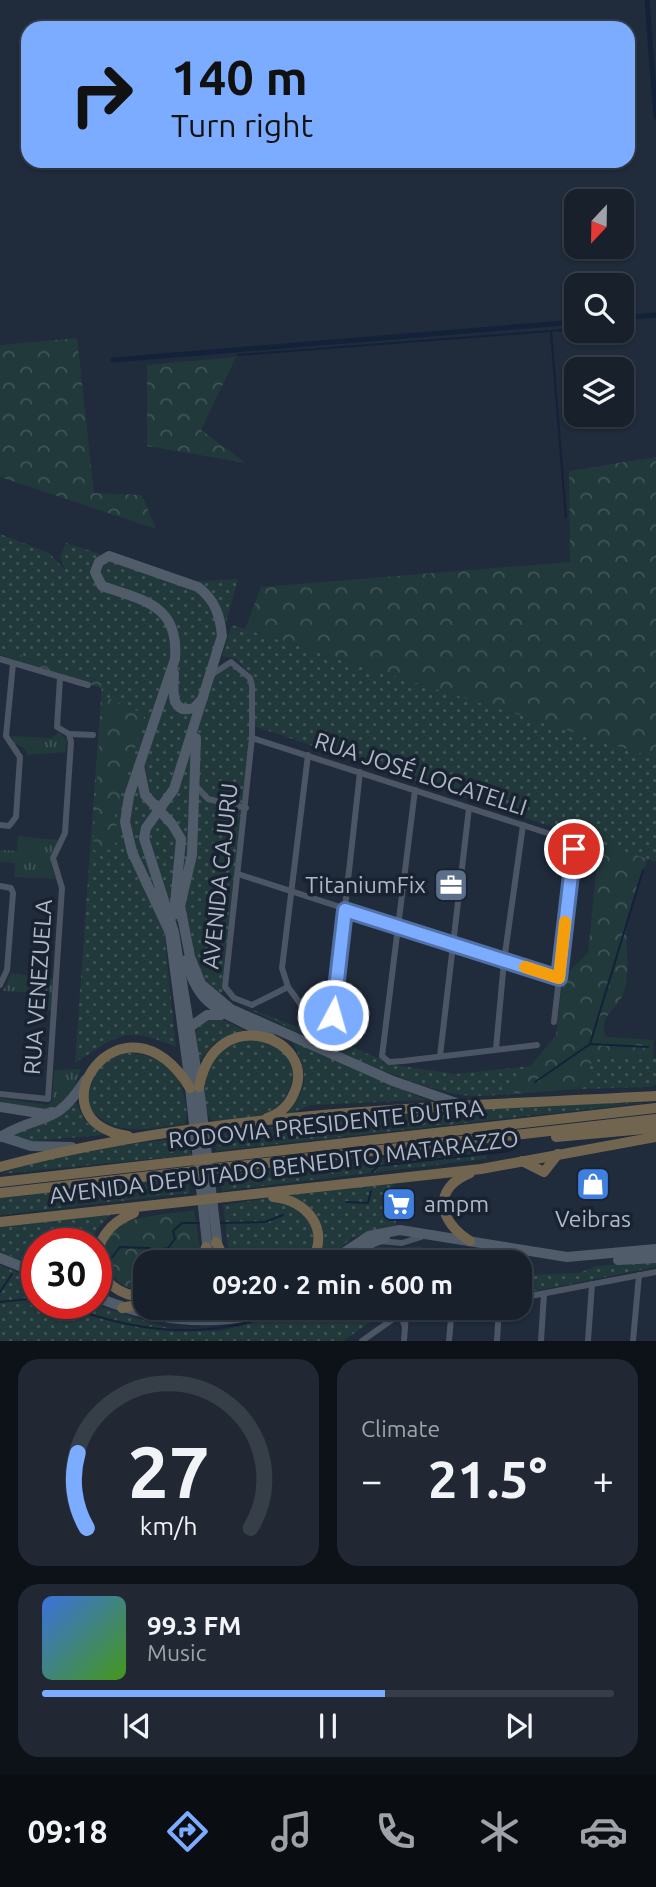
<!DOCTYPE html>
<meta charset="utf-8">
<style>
:root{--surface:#18202c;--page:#212834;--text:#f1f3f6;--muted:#9fa3a9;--line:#363e48;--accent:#7cacff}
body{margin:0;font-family:Ubuntu,sans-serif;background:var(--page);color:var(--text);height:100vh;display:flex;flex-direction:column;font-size:26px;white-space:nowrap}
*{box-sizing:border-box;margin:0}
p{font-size:23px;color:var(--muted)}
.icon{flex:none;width:38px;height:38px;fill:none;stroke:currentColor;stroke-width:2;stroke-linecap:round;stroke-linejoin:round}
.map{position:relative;height:1341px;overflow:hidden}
.details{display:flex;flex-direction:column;gap:18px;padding:18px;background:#0d1218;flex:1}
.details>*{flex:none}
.guide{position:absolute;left:21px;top:21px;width:614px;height:147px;border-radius:21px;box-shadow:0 2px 5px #0004,0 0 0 2px var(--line);background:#7cacff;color:#111;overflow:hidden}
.needle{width:46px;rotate:202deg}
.buttons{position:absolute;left:564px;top:189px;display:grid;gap:14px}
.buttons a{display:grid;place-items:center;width:70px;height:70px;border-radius:14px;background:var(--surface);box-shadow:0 2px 5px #0004,0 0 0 2px var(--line);font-size:35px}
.speed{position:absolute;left:21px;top:1228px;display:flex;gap:14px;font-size:35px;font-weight:700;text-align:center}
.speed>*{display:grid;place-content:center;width:91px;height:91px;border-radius:50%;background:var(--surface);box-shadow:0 2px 5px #0004,0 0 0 2px var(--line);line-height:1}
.speed .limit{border:10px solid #d22;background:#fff;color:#111}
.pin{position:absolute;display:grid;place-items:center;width:60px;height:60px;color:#fff;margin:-30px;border:4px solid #fff;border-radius:50%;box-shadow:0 2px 7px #0007}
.me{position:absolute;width:77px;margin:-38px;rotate:6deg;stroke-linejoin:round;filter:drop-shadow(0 0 5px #0008)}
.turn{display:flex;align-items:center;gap:24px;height:147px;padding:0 35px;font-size:32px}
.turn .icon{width:91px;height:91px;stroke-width:2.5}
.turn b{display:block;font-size:49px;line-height:60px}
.big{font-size:52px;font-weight:700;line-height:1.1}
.details .tile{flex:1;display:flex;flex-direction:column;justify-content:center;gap:10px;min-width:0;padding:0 24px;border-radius:21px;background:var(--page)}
.details .dial{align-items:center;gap:0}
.dial svg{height:182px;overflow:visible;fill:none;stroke:var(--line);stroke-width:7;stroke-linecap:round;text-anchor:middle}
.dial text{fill:var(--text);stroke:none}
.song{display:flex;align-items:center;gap:21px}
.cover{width:84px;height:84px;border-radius:10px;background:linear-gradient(135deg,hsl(220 70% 55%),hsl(100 70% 35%))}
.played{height:7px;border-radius:4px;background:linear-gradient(90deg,var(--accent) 60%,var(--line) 60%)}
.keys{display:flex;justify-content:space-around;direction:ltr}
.heat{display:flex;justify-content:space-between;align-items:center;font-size:38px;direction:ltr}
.details .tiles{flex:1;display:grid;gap:18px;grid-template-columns:1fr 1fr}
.tile:last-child{grid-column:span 2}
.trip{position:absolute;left:133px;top:1250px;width:399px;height:70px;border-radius:21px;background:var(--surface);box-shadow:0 2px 5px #0004,0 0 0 2px var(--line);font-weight:700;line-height:70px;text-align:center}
.tabs{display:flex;height:112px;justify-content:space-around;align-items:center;background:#0a0d12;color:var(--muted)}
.tabs .icon{width:49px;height:49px}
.tabs .on{color:var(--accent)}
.tabs b{font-size:32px;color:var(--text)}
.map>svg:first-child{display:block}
.grass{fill:url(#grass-dots)}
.forest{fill:url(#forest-crowns)}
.park{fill:url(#park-tufts)}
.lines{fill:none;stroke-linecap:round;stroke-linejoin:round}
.stream{stroke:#132239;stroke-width:2}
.canal{stroke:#132239;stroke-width:5}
.street{stroke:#4c5563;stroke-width:6}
.primary{stroke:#515c6b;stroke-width:10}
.highway{stroke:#726550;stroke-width:10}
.route-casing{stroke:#5170a6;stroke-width:18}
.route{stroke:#7cacff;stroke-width:12}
.slow{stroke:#f59e0b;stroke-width:12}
.labels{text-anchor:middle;stroke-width:7;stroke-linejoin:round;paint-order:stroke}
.street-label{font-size:23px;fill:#aeb8c7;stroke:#192230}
.poi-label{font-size:23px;fill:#aeb8c7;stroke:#192230;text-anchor:end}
</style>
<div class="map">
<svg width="656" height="1341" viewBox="0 0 656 1341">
<defs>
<pattern id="grass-dots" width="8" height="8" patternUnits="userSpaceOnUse" patternTransform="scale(1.75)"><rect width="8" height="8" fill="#22393c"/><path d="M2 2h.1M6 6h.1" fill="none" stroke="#405457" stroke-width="1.8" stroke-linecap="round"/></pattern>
<pattern id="forest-crowns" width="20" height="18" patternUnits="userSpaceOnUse" patternTransform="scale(1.75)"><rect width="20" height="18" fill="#22393c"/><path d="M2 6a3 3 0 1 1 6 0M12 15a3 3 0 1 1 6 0" fill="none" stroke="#405457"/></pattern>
<pattern id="park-tufts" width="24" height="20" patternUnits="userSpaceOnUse" patternTransform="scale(1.75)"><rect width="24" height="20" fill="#22393c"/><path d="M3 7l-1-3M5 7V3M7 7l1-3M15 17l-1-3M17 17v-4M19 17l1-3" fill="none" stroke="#405457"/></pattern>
</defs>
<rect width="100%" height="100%" fill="#202b3b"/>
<!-- grass -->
<g class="grass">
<path d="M0,534L49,553L65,570L60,557L66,543L186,582L238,579L212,673L231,662L252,676L236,659L222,656L232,625L656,758V862L254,726L225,987L217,1000C192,974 196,934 169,913L164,930L176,1047C124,1025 119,1035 75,1063L102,682L0,648Z"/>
<path d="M238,1004L343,1045C358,1046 366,1056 381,1058L384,1063L394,1065L456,1074L531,1066L513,1087L514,1094C493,1095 471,1098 450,1093C379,1075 305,1034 238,1004Z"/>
<path d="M215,1016L244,1030L214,1043L199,1062C195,1035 188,1029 215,1016Z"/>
<path d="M246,1037L278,1045L295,1069C284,1122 259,1117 212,1121C200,1105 196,1073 211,1057C219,1049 236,1043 246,1037Z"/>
<path d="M291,1040L426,1100L311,1105L286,1115C310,1087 309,1072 291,1040Z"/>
<path d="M121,1052C152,1054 177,1063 184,1096C186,1106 189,1115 184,1124C149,1128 107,1140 87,1102L96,1069Z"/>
<path d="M594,1057L656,1058V1084L650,1087L579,1089Z"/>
<path d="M75,1101L85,1121L104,1135L31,1141L12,1139L10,1135C33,1127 60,1122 75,1101Z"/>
<path d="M644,1103L216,1151L212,1134L441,1107Z"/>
<path d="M188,1137L191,1155L0,1174L61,1153Z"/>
<path d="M491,1148L485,1159L222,1191L220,1174Z"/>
<path d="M188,1177L190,1193L0,1215V1198Z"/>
<path d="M393,1180L396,1227L353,1237L324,1262H234L229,1256L223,1205Z"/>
<path d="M110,1215L96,1230L92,1244H37V1267L0,1252V1226Z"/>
<path d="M375,1246L399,1248L420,1246L446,1262H347Z"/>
<path d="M656,1261V1267L520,1294V1275L579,1273L596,1266Z"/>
<path d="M0,1265L37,1281V1304H93L174,1330L218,1331L238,1327L284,1307H385L381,1315L343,1341H0Z"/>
</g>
<!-- forest -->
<g class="forest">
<path d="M77,338L94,493L142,495L156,529L0,477V345Z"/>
<path d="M236,357L201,430L246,463L147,446V365Z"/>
<path d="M656,457V758L245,629L261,587L570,562L569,471Z"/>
<path d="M0,648L102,682L101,688L0,655Z"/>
<path d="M108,698L145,714L115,816L118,834L114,849L97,852L93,849L102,700Z"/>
<path d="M599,843L648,859C641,879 630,902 627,923C624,945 632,972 623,994C616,1011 598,1015 606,1037L654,1040L653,1058L594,1057L579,1089L514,1094L513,1087L556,1035L563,977L588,953Z"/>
<path d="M194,1210L200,1248L192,1262H145V1290C107,1294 89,1238 124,1223C144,1215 172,1214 194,1210Z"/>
</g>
<!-- park -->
<g class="park">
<path d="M59,732L67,740L65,752L28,755L24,748L14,743L12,736L52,738Z"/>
<path d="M18,836L58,840L51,863L55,879L14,877L15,863L0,862V850L17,851Z"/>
<path d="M11,973L53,979L51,1011L26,1010L27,992L3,991Z"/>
<path d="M81,1069L71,1097L54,1110L0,1105V1098L48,1105L52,1101L54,1070Z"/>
</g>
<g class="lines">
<!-- stream -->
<g class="stream">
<path d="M621,325H631"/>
<path d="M551,332L566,518"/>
<path d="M238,355L576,329"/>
<path d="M590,1044L643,870"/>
<path d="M535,1082L590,1044L648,1047"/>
<path d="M372,1172L378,1166L510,1151"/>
<path d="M346,1202L368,1203L371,1191"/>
<path d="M220,1223L265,1222L283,1215"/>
<path d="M23,1255L34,1241L42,1239L54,1244"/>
<path d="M110,1260L120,1247L149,1248L155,1251L168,1248L175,1239L173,1231L182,1223H200"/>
<path d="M0,1292L12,1274"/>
<path d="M0,1302L37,1298"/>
<path d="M57,1304C152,1336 206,1341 301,1307"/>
</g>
<!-- canal -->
<g class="canal">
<path d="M647,0L656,117"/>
<path d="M621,318L656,315"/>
<path d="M113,360L576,322"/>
</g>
<!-- street -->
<g class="street">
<path d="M0,659L88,685"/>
<path d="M211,675L231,662L250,678L252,686V738L225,987L234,998L252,1005L288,987"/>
<path d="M69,734L93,735"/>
<path d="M252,738L569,840L574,848L554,1022"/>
<path d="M308,755L282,968L288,987L321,1032L325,1034L329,1031L333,1015L360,772"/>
<path d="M196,786L208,799L246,808"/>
<path d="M415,790L382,1056L389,1062L403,1061L537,1045"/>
<path d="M0,825L9,826L16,817L20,757L6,736L13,664"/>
<path d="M238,874L559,978"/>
<path d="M0,886L11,888L13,893L7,970L0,985"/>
<path d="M496,1049L504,961L523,825"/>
<path d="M440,1056L469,808"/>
<path d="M0,1094L48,1099L62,888L53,858L65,833L71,742L69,734L57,727L60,678"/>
<path d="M379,1241L402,1243L421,1237"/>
<path d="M520,1298L656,1272"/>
<path d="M400,1314L405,1327L406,1311"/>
<path d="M362,1341L400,1314"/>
<path d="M404,1341L405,1327"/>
<path d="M449,1341L452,1307"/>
<path d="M497,1341L499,1307"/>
<path d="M541,1341L544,1294"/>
<path d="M588,1341L592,1284"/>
<path d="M633,1341L639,1275"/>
</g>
<!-- primary -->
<g class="primary">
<path d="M174,673C173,690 170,715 194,708L203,698"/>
<path d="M196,738L192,855L180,906L190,957L201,984L231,1009L393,1081L459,1104"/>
<path d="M139,766L145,795L172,824L181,839L174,915"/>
<path d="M186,960C200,1015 230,1011 271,1038"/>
<path d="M190,1027L207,1015H221"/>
<path d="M0,1107L45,1114L52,1112"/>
<path d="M0,1136L31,1146L72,1147"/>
<path d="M0,1137C43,1111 54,1130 86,1079"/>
<path d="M0,1258L37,1273"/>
<path d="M618,1260L656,1258"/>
<path d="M209,1262L188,1069L170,933L132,852L125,822L129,796L175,659C179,605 145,601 102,586L95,572L99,562L109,556L198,587C215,600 220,615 222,636L174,789L146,828L144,838L174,932L199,1087L218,1249"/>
<path d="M330,1262L369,1236L400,1230L567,1257L656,1249"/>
<path d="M343,1262L373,1242L385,1238"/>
<path d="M96,1297C141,1315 181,1324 229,1319C247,1316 259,1317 276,1307"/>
<path d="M235,1318L256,1307"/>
</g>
<!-- highway -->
<g class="highway">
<path d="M199,1087C215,1000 320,1038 294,1093C289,1105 280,1114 267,1118"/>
<path d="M128,1136C26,1121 123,980 190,1088"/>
<path d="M556,1137L656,1128"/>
<path d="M522,1161L544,1172L558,1154"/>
<path d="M0,1167C213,1110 437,1108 656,1096"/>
<path d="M0,1182L656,1108"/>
<path d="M0,1193L656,1119"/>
<path d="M273,1197C307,1200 331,1229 311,1262"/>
<path d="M134,1213C80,1233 90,1295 145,1297"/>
<path d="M0,1222L481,1169L656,1137"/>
<path d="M470,1241C439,1222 431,1189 470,1173"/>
<path d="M216,1242L226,1262"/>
<path d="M201,1262L206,1247"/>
<path d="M122,1308L145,1303"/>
</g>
</g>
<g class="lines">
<!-- route casing -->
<g class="route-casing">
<path id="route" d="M333,1015L345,910L559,978L574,849"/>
</g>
<!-- route -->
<use href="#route" class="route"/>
<!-- slow -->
<path class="slow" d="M525,967L559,978L565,922"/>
</g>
<!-- icons -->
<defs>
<g id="office-square" transform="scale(1.75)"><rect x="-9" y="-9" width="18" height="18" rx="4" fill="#5c6f8a" stroke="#192230"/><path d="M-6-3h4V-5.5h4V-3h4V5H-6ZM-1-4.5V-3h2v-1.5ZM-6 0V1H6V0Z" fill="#fff"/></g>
<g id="shop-square" transform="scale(1.75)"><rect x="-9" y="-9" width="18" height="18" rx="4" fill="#3f7fe0" stroke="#192230"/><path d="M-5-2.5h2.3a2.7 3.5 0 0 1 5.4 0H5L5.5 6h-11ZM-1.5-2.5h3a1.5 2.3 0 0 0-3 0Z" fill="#fff"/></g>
<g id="supermarket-square" transform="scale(1.75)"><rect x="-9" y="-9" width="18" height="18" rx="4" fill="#3f7fe0" stroke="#192230"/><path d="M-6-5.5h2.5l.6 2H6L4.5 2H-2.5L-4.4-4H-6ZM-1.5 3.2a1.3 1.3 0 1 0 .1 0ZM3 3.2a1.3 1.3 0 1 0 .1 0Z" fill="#fff"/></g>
</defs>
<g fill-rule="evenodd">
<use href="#office-square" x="451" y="885"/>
<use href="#shop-square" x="593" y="1184"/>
<use href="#supermarket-square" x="399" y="1204"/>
</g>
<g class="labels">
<!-- street labels -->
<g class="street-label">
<text transform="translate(421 774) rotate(18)" y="8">RUA JOSÉ LOCATELLI</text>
<text transform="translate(220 876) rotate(-84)" y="8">AVENIDA CAJURU</text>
<text transform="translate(38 987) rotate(-86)" y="8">RUA VENEZUELA</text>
<text transform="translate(326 1124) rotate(-6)" y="8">RODOVIA PRESIDENTE DUTRA</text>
<text transform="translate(284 1167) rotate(-7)" y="8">AVENIDA DEPUTADO BENEDITO MATARAZZO</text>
</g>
<!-- poi labels -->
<g class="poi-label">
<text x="426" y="893">TitaniumFix</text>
<text x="424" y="1212" text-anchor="start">ampm</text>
<text x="593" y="1227" text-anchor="middle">Veibras</text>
</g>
</g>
</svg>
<div class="buttons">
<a><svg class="needle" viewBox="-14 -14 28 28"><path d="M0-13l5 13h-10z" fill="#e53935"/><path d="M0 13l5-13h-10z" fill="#9fa3a9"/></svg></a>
<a><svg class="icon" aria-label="search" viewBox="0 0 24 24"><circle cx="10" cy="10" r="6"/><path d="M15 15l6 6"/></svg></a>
<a><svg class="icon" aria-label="layers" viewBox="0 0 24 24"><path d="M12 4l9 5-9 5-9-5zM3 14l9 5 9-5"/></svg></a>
</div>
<div class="speed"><div class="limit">30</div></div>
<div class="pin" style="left:574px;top:849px;background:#d93025"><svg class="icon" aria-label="arrive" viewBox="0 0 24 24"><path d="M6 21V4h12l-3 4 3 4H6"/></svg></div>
<svg class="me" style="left:333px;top:1015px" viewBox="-20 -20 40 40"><circle r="17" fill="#7cacff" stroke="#fff" stroke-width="3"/><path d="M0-11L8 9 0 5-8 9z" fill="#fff"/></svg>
<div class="trip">09:20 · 2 min · 600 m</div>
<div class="guide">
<div class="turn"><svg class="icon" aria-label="right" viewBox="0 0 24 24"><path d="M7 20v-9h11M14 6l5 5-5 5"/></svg><div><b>140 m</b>Turn right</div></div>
</div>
</div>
<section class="details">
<div class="tiles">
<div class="tile dial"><svg viewBox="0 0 100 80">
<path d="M14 69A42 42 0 1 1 86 69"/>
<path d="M14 69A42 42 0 0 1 10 36" stroke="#7cacff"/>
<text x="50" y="56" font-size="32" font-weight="700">27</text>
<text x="50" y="72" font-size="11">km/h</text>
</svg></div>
<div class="tile"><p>Climate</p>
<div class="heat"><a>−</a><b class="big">21.5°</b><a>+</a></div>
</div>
<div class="tile">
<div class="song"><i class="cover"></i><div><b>99.3 FM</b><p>Music</p></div></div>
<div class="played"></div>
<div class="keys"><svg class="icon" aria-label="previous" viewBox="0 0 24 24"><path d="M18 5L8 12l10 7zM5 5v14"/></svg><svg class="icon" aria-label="pause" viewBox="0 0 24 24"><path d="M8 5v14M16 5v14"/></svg><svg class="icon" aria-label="next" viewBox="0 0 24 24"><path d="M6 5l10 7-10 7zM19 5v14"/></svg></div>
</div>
</div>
</section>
<nav class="tabs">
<b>09:18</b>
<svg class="icon on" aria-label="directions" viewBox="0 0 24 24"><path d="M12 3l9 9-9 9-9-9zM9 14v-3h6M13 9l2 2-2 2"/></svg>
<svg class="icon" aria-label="music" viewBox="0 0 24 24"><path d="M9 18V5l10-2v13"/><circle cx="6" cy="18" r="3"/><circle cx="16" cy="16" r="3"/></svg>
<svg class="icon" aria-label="phone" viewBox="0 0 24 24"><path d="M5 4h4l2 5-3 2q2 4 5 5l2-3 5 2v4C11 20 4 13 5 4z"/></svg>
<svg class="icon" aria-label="climate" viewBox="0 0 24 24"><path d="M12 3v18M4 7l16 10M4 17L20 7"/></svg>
<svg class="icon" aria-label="car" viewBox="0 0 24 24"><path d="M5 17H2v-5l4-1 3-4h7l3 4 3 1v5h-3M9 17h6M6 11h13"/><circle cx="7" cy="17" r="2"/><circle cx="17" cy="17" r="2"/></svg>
</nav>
